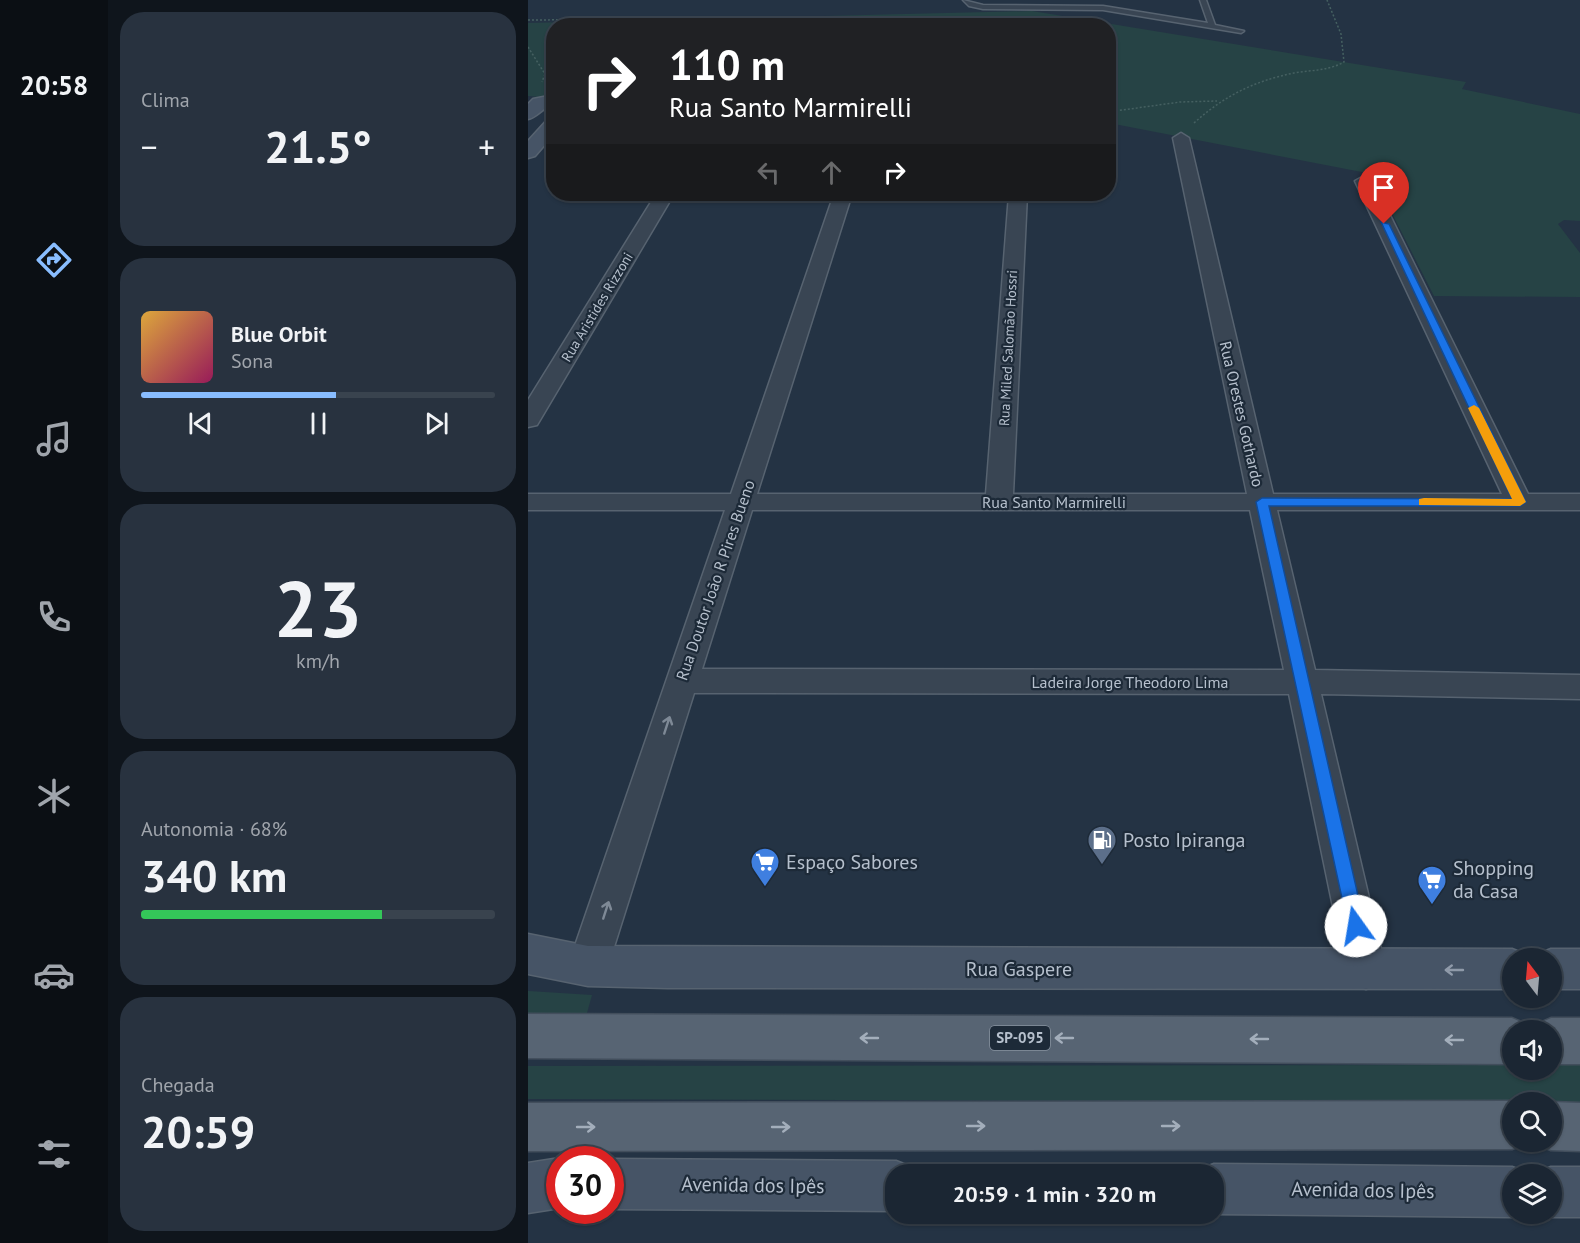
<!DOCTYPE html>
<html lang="pt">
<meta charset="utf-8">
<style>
:root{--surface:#1b2633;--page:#28323f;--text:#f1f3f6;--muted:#a0a5ac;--line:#39434e;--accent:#89bdff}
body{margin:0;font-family:"PT Sans",sans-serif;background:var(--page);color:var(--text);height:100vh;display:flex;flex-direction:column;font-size:22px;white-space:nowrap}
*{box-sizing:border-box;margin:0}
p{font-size:20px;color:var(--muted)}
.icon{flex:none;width:33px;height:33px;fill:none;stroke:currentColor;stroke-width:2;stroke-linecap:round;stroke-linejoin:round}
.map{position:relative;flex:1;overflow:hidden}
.side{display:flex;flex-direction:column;gap:12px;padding:12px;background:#0f151c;width:420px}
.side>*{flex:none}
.guide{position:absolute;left:18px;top:18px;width:570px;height:183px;border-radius:24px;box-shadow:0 2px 4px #0004,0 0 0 2px var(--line);background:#202124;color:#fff;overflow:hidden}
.needle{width:39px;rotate:344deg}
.tools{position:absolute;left:974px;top:948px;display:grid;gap:12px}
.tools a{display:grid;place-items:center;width:60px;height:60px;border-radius:50%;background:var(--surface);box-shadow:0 2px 4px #0004,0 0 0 2px var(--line);font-size:30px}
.speed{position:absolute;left:18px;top:1146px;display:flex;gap:12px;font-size:30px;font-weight:700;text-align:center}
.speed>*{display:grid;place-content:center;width:78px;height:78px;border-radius:50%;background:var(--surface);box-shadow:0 2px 4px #0004,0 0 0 2px var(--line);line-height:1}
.speed .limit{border:9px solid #d22;background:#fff;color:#111}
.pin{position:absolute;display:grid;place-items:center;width:51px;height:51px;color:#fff;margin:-62px -26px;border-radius:50% 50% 50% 0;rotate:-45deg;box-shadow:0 0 6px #0007}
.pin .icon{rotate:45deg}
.me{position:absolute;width:66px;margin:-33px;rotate:347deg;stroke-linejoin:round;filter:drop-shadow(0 0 4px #0008)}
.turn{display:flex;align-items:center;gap:21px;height:126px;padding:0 24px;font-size:27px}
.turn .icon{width:78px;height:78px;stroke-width:2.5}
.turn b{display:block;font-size:42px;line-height:51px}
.lanes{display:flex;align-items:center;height:57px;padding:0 24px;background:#0003;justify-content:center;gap:30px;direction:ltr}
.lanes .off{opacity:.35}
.big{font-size:45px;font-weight:700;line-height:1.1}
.side .card{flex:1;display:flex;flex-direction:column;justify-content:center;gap:9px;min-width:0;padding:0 21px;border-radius:24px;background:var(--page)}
.side .dial{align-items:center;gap:0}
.dial b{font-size:78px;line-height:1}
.song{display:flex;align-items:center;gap:18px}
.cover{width:72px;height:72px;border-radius:9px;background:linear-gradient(135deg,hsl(40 70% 55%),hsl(330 70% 35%))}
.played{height:6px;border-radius:3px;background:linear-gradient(90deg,var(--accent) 55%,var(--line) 55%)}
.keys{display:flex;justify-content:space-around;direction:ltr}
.heat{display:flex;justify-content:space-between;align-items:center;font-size:33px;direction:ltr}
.charge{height:9px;border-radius:4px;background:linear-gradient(90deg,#34c759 68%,var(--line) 0)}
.trip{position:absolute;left:357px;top:1164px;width:339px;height:60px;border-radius:24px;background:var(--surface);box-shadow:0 2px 4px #0004,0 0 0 2px var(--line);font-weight:700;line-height:60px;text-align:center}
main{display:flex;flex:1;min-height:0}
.menu{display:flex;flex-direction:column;width:108px;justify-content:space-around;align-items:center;background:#0b0f14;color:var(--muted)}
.menu .icon{width:42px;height:42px}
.menu .active{color:var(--accent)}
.menu b{font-size:27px;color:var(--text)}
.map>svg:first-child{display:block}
.green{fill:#264345}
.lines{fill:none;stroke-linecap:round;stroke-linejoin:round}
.lane-casing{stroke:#576370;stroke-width:3}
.street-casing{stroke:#576370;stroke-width:3}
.secondary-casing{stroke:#576370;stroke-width:3}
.primary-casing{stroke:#424e5c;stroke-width:3}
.path{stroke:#456061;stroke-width:1.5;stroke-dasharray:2 2;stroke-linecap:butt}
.lane{fill:#394553;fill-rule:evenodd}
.street{fill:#394553;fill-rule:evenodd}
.secondary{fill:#465466;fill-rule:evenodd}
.primary{fill:#576473;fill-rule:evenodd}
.oneway{stroke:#7e8996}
.oneway2{stroke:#8f9aa9}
.oneway3{stroke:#a3aebb}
.route{fill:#1a73e8;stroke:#114b97;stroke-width:1.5}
.slow{fill:#f59e0b}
.labels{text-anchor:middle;stroke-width:4.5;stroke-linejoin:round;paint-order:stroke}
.far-street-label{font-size:14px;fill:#b6c0cd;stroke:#1d2a38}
.shield{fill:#1d2a38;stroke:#8893a0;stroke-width:1.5}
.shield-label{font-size:15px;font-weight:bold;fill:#b6c0cd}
.street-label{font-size:16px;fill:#b6c0cd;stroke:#1d2a38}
.near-poi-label{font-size:20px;fill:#b6c0cd;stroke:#1d2a38;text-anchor:start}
.near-street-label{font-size:20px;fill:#b6c0cd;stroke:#1d2a38}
</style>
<main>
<nav class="menu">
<b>20:58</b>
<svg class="icon active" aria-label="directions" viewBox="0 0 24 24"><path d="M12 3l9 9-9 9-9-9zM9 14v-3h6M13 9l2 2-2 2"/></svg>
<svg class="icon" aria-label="music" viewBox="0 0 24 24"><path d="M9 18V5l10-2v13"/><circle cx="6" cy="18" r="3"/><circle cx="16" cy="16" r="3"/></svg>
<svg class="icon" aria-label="phone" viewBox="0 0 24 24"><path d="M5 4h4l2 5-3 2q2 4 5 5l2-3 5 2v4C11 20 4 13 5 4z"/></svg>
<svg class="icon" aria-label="climate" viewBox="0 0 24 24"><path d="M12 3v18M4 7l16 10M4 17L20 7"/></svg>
<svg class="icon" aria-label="car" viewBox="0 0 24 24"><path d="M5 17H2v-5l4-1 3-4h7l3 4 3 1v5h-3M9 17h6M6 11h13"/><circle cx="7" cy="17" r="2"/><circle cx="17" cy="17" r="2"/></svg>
<svg class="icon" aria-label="filters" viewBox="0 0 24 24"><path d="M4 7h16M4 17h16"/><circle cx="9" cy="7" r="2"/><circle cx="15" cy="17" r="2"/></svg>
</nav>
<section class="side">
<div class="card"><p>Clima</p>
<div class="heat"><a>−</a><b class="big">21.5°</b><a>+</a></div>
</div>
<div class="card">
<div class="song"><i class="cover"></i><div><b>Blue Orbit</b><p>Sona</p></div></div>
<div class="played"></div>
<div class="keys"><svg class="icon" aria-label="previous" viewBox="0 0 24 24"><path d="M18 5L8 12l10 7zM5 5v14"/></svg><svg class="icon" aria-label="pause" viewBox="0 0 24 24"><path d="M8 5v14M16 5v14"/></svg><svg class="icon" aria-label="next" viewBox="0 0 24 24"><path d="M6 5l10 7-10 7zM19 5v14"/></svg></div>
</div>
<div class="card dial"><b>23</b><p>km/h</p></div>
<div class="card"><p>Autonomia · 68%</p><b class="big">340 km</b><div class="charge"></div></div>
<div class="card"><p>Chegada</p><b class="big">20:59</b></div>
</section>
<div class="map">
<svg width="1052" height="1243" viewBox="0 0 1052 1243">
<rect width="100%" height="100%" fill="#243344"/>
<!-- green -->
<g class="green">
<path d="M504,11L938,82L934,89L1052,114V221L1036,220L1030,224L1052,253V297L906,296L844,174L581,123L580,26H26L25,98L0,96V23Z"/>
<path d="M0,991H1L64,995L59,1013H0Z"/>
<path d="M984,1065V1070H1023V1065H1052V1102L0,1099V1066Z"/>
</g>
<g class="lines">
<!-- lane casing -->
<g class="lane-casing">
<path id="lane" d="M435,0L455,5L575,6L680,23L672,0H678L687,25L716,31L713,33L575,10L455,9L441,6Z"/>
</g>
<!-- street casing -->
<g class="street-casing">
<g id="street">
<path d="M653,133L661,138L745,494H974L827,181L836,176L845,181L1000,494H1052V510H749L787,670L1052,675V699L793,694L858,970L852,983L838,989L824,983L818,970L761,694L166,693L80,966L74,979L60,985L46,979L40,966L197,510H0V494H203L306,194H324L229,494H458L481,194H499L485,494H719L645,138ZM224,510H722L756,670L174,669Z"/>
<path d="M128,194H146L12,420L9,425L0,427V400Z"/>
</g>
</g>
<!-- secondary casing -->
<g class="secondary-casing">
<g id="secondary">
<path d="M26,95V105C14,107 10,117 0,119V104L5,99Z"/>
<path d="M26,118V134L7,156L0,158V141L20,119Z"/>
<path d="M0,934L60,946L984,949L999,955L1001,958H984V989L140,988L60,986L0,974Z"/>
<path d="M1023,949H1052V989H1023V958H1006L1008,955Z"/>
<path d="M32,1158L36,1160H32V1208L0,1213V1163Z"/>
<path d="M82,1159L368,1161L386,1168L388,1174H368V1211L82,1209Z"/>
<path d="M686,1164L984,1167L1002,1174H984V1214H993L984,1217L686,1214V1174H667L668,1171Z"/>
<path d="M1023,1167H1052V1217H1023L1014,1214H1023V1174H1005Z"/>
</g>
</g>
<!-- primary casing -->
<g class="primary-casing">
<g id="primary">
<path d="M0,1014L984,1018L1000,1025L1003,1030H984V1064L0,1058Z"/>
<path d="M1023,1018H1052V1064H1023V1030H1004L1007,1025Z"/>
<path d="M984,1101L988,1102H984V1142H1001L984,1149L0,1151V1103Z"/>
<path d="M1021,1102H1023L1052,1103V1151L1023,1150L1006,1143L1023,1142Z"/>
</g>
</g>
<!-- path -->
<g class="path">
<path d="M0,20L176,19"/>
<path d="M0,47L17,74L14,82"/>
<path d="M17,74L26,75"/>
<path d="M580,112L652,102L689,101"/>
<path d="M666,123C696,96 726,81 766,73C783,70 800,71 816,62L813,34L799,0"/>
</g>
<!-- lane -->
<use href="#lane" class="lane"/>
<!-- street -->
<use href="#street" class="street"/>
<!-- secondary -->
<use href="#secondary" class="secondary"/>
<!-- primary -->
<use href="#primary" class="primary"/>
</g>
<!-- one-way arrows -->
<defs><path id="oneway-shaft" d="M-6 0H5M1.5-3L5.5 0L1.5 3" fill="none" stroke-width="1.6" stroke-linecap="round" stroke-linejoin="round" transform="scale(1.5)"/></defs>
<g class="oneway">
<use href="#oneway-shaft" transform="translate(139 725) rotate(-72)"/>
<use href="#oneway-shaft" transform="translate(78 910) rotate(-72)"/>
</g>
<use class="oneway2" href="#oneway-shaft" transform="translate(926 970) rotate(180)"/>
<g class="oneway3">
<use href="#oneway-shaft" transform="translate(341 1038) rotate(-180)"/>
<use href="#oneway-shaft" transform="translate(536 1038) rotate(-180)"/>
<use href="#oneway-shaft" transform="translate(731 1039) rotate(-180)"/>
<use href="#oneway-shaft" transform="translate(926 1040) rotate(-180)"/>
<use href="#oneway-shaft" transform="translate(448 1126)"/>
<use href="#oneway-shaft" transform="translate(643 1126)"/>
<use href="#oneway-shaft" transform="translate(58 1127)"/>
<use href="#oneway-shaft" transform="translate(253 1127)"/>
</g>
<!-- route -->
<path class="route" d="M853,222L861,224L998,502L992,506H741L837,926L835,932L828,934L822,932L820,926L728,502L734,498L984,499Z"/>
<!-- slow -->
<path class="slow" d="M946,405L951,408L998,502L992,506L891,505V499L896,498L984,499L940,408Z"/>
<!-- icons -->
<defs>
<g id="fuel-pin" transform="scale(1.5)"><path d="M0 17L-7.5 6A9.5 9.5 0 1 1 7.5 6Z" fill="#5c6f8a" stroke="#1d2a38"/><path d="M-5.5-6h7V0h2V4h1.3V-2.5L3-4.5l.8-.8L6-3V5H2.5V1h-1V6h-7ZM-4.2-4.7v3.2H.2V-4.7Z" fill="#fff"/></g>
<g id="supermarket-pin" transform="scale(1.5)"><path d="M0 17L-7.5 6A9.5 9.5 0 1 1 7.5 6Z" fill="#3f7fe0" stroke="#1d2a38"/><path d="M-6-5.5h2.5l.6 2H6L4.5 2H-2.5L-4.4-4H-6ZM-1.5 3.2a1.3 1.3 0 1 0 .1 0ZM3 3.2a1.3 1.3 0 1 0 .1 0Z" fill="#fff"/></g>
</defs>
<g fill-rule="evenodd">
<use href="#fuel-pin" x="574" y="840"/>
<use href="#supermarket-pin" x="237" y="862"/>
<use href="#supermarket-pin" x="904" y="880"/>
</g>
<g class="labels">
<!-- far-street labels -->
<g class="far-street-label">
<text transform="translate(69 307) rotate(-59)" y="5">Rua Aristides Rizzoni</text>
<text transform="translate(480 348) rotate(-87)" y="5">Rua Miled Salomão Hossri</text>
</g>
<!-- shield labels -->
<rect class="shield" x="462" y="1026" width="60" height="24" rx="4.5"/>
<g class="shield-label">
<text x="492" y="1043">SP-095</text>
</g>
<!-- street labels -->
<g class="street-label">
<text transform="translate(714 414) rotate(77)" y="6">Rua Orestes Gothardo</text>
<text x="526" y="508">Rua Santo Marmirelli</text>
<text transform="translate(187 580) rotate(-71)" y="6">Rua Doutor João R Pires Bueno</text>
<text x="602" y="688">Ladeira Jorge Theodoro Lima</text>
</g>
<!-- near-poi labels -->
<g class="near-poi-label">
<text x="595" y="847">Posto Ipiranga</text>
<text x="258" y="869">Espaço Sabores</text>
<text x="925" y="875">Shopping<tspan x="925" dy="23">da Casa</tspan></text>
</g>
<!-- near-street labels -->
<g class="near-street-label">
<text x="491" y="976">Rua Gaspere</text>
<text transform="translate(225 1185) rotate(1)" y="7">Avenida dos Ipês</text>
<text transform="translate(835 1190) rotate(1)" y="7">Avenida dos Ipês</text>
</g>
</g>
</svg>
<div class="tools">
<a><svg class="needle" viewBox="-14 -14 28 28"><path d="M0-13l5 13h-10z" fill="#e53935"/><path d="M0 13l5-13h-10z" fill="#a0a5ac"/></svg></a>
<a><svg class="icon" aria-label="sound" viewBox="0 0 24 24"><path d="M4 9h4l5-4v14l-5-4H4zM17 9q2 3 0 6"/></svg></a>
<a><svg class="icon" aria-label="search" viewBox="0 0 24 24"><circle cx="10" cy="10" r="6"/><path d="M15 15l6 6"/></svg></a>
<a><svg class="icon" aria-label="layers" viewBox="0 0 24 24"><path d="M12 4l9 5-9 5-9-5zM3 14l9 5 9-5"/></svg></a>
</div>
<div class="speed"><div class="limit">30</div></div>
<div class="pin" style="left:856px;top:224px;background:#d93025"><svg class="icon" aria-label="arrive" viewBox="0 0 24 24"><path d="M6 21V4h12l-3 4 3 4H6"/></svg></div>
<svg class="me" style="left:828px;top:926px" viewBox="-20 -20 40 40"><circle r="19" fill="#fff"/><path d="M0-13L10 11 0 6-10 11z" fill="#1a73e8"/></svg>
<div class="trip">20:59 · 1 min · 320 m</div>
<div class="guide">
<div class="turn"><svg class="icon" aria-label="right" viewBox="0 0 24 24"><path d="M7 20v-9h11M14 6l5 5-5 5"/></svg><div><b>110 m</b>Rua Santo Marmirelli</div></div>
<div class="lanes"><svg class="icon off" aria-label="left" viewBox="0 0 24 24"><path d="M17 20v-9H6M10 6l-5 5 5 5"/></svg><svg class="icon off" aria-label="ahead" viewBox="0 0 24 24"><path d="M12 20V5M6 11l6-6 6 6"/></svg><svg class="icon" aria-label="right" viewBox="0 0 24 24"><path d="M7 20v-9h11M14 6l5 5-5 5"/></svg></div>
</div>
</div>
</main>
